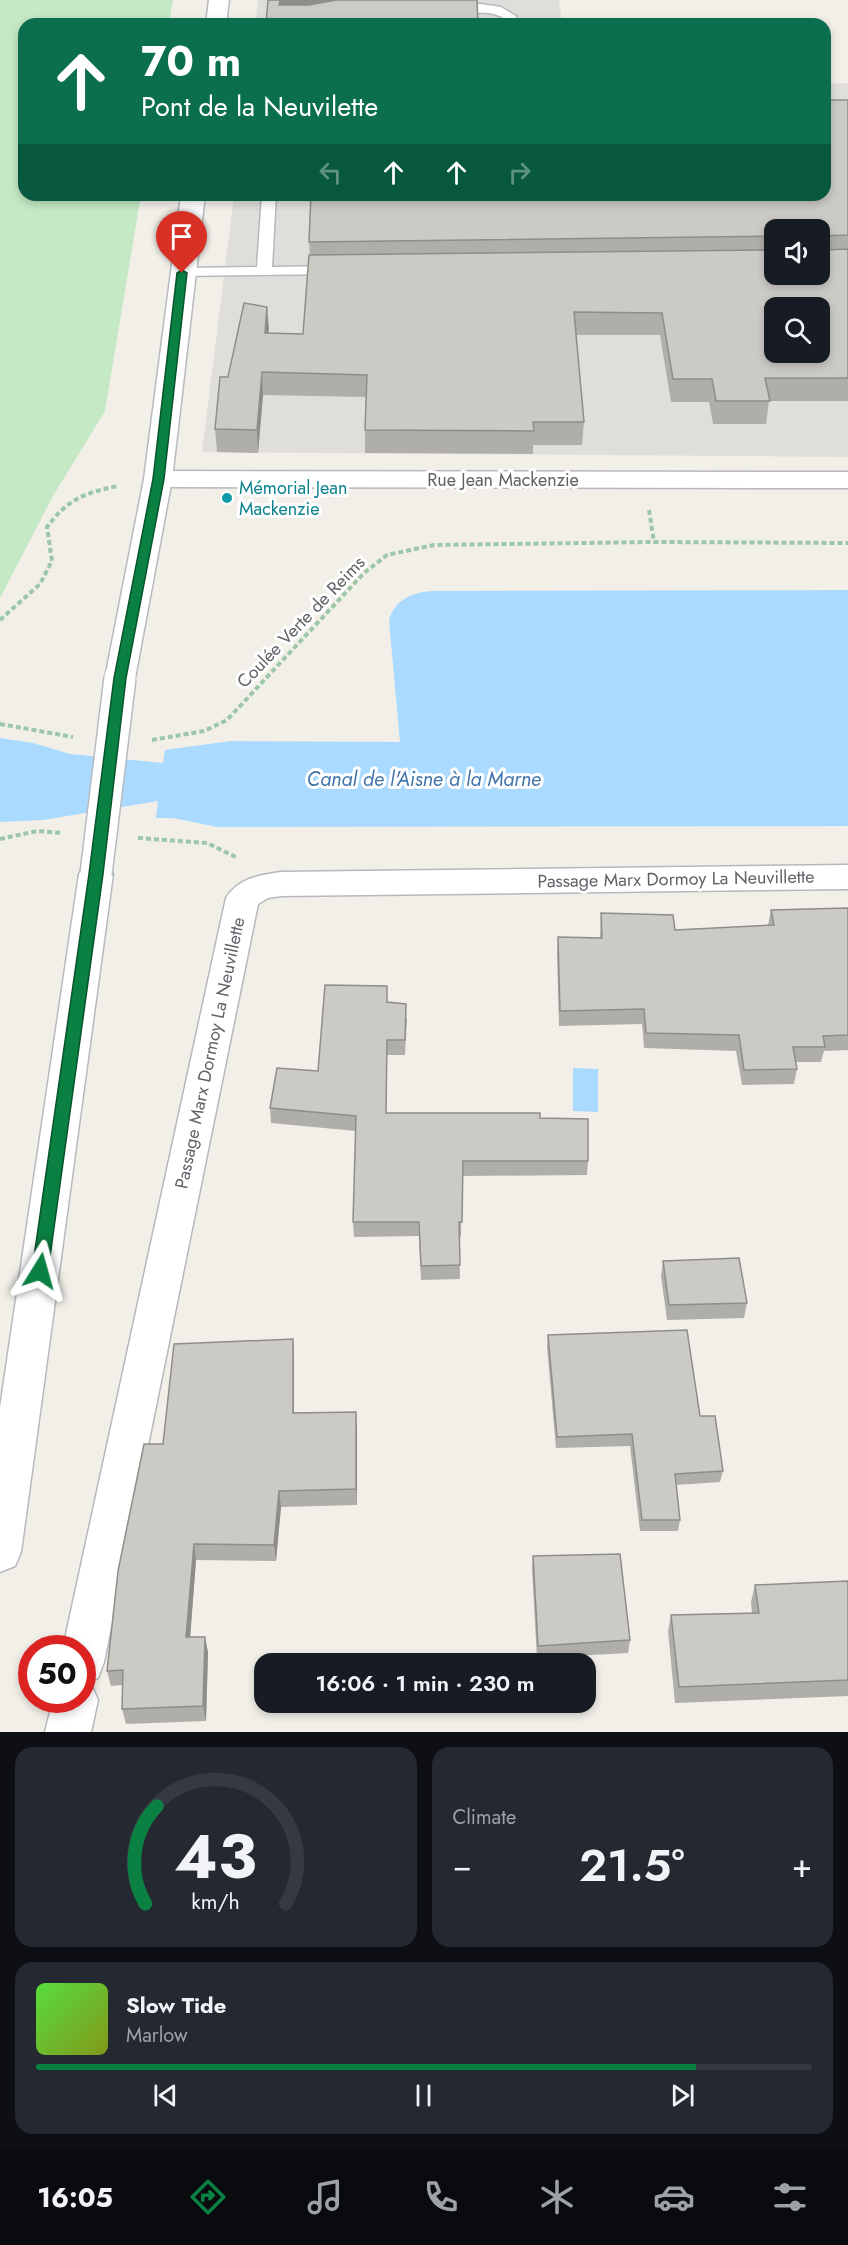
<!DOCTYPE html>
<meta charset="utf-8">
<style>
:root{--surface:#171b24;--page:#242831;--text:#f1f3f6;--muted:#9ea1a6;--line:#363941;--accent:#0b8043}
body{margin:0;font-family:Jost,sans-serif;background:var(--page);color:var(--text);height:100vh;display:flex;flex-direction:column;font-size:22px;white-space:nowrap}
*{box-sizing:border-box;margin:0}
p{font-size:20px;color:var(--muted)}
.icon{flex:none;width:33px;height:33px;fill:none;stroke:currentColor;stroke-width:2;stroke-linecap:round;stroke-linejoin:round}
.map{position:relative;height:1732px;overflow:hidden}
.details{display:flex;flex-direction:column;gap:15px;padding:15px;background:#0d0f14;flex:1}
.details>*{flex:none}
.guide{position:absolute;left:18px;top:18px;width:813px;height:183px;border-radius:18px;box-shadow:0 3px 9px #0003;background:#0b6e4f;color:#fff;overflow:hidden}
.fabs{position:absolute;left:764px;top:219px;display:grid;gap:12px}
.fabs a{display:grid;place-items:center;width:66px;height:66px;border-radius:12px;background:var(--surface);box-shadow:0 3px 9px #0003;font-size:30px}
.speed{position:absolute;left:18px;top:1635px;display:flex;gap:12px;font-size:30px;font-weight:700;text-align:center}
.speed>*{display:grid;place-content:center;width:78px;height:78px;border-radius:50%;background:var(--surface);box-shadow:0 3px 9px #0003;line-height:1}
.speed .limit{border:9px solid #d22;background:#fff;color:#111}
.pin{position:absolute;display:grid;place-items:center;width:51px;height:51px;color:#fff;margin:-62px -26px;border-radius:50% 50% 50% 0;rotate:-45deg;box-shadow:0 0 6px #0007}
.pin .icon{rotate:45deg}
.me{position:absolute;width:66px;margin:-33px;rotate:8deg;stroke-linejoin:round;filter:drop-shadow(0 0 4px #0008)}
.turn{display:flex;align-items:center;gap:21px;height:126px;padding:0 24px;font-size:27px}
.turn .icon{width:78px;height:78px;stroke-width:2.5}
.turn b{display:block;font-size:42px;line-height:51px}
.lanes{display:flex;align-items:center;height:57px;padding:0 24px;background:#0003;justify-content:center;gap:30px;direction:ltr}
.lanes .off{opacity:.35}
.big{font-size:45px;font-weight:600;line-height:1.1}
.details .tile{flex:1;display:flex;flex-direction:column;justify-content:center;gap:9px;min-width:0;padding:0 21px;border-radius:18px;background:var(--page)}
.details .dial{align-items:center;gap:0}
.dial svg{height:156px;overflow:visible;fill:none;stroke:var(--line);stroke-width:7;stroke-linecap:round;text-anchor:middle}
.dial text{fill:var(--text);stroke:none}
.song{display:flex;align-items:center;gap:18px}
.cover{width:72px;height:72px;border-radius:9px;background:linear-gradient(135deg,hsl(110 70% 55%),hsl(70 70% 35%))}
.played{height:6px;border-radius:3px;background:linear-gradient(90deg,var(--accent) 85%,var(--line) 85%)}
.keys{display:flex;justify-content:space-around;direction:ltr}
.heat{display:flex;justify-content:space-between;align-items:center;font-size:33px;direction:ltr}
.details .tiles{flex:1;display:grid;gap:15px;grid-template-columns:1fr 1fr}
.tile:last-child{grid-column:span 2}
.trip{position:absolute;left:254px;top:1653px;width:342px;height:60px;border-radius:18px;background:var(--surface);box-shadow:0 3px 9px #0003;font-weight:600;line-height:60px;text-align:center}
.menu{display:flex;height:96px;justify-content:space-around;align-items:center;background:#090b0e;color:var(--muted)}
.menu .icon{width:42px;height:42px}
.menu .current{color:var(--accent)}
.menu b{font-size:27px;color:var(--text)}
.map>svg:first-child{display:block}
.industrial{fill:#e0deda;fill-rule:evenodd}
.green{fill:#c5e8c5}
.water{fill:#aadaff}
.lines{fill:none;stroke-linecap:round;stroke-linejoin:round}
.lane-casing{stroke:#b5b8bc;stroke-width:3}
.street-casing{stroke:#b5b8bc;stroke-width:3}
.secondary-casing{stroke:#b6babf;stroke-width:3}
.path{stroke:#9cc7a9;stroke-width:4;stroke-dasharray:5 3;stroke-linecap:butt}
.lane{fill:#fff;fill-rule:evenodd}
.street{fill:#fff;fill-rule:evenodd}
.secondary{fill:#fff;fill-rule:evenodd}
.secondary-bridge-casing{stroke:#b6babf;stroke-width:34;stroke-linecap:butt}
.secondary-bridge{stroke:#fff;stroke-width:31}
.wall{fill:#afaea9;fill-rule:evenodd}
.shaded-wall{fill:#8f8d8a}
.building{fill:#cccac5;stroke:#8f8d8a;stroke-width:1.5;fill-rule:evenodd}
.route{fill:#0b8043;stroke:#07532c;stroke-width:1.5}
.culture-dot{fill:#0f9aa8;stroke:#fff;stroke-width:2}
.labels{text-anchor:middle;stroke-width:6;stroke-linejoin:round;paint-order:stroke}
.street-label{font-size:18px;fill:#5f6368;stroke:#fff}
.culture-label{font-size:18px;fill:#0d838f;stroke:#fff;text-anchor:start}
.water-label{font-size:20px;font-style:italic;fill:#4174aa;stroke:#fff}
</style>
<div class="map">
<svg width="848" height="1732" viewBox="0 0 848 1732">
<rect width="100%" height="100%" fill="#f1efe8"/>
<!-- industrial -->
<g class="industrial">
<path d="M258,0H559L562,24H255Z"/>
<path d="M848,83V457L202,452L234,195H825V84ZM774,230H819V274H774ZM774,308H819V352H774Z"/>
</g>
<!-- green -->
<path class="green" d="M0,0H173L169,24H24V195H141L105,411L53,496L0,598Z"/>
<!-- water -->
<g class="water">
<path d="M848,590V826L217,827L173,818H156L158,801L43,820L0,822V738L33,743L70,754L163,763L165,750L231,741L400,742L389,620C395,600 412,592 433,591Z"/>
<path d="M573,1068L598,1069V1112L573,1111Z"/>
</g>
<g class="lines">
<!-- lane casing -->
<g class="lane-casing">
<g id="lane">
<path d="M481,4L501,7L516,16L517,24H503V18C485,6 456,20 443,9L450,5Z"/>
<path d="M262,195H276L272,267L335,266L340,268L343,271L340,274L177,276L174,273L177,270L182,268L257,267Z"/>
</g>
</g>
<!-- street casing -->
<g class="street-casing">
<g id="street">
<path d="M158,471L848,472V488L158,487L148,485L144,479L148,473Z"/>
<path d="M848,865V889L281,896L268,898L258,904L104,1662L98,1678L86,1682L91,1684L98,1700L91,1732H45L53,1700H82V1648H63L226,898C238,878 260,875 281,872Z"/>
</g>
</g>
<!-- secondary casing -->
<g class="secondary-casing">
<g id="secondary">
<path d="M209,0H229L226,24H206Z"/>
<path d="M181,195H205L172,479L135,678L131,685L120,688L109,685L105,678L144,479Z"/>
<path d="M96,862L108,865L113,874L21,1552L15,1566L0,1572V1408L79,874L84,865Z"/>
</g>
</g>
<!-- path -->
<g class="path">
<path d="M649,510L654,542"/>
<path d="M0,620L40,584L52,561L47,527C68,499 84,493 118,486"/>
<path d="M0,724L73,737"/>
<path d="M152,740L204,731L227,720L364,573L387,555L434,545L654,542L848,543"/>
<path d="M138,838L207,843L238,858"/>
<path d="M0,839L37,831L62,833"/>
</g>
<!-- lane -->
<use href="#lane" class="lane"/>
<!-- street -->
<use href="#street" class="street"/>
<!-- secondary -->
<use href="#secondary" class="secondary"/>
<!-- secondary-bridge casing -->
<g class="secondary-bridge-casing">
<path id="secondary-bridge" d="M96,874L120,678"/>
</g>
<!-- secondary-bridge -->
<use href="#secondary-bridge" class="secondary-bridge"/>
</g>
<!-- wall -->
<g class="wall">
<path d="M848,100V401H769L766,424H713L709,402H671L660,335H576L584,422L582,445H533V454L365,453V430L366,397L263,395L258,453L217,452L215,429L228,377L267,307L268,333L303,334L310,255L309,242ZM774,230L819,274H774Z"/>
<path d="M848,908V1050L824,1051L821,1062H796L797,1069L794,1084L742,1085L736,1051L644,1048L642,1024L559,1026L557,953L558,937L600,938L601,913L675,930L768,925L771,910Z"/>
<path d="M388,1002L407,1019L405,1055H387L386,1113L540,1118L588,1161L587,1175L462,1176L461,1237L459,1236L460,1279L421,1280L419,1236L354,1237L353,1222L356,1131L271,1123L270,1108L318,1071Z"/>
<path d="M663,1261L747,1303L744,1318L667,1320L661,1276Z"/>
<path d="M548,1335L700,1416L723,1471L720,1482L676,1485L680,1520L678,1531H640L630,1446L556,1448L547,1347Z"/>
<path d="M293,1339L294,1356V1413L356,1412L357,1505L281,1507L276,1561L196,1560L190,1637L208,1652L206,1721L126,1724L122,1709V1685L111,1686L107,1671L163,1444Z"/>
<path d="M533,1556L630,1640L628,1653L537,1658L532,1569Z"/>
<path d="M848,1581V1696L675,1703L668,1631L671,1615L752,1613L751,1602L755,1585Z"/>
</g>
<!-- shaded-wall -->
<g class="shaded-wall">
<path d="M282,0H369L281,24L279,5L280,1Z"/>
<path d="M267,307L269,329L266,356L265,333Z"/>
<path d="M262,372L263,395L258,453L257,430Z"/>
<path d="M293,1339L294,1356V1430L293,1413Z"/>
<path d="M356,1412L357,1428V1505L356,1489Z"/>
<path d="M279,1491L281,1507L276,1561L274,1545Z"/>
<path d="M194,1544L196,1560L189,1652L186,1637Z"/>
<path d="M205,1637L208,1652L206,1721L203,1706Z"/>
</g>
<!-- building -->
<g class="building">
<path d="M268,0H282L280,1L279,5H309L336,0H477L478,24H266Z"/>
<path d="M825,100H848V235L821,236L820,248L823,250L848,249V378H765L770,401H716L712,379H673L662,313L574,312L584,422H533L534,431L365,430L367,375L262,372L257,430L215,429L220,377H228L244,303L267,307L265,333L303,334L309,255L774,250V274H819V230H774V236L309,242L311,195H825ZM774,308H819V352H774Z"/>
<path d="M848,908V1035L823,1036L825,1047H793L797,1069L744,1070L739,1035L646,1033L644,1009L560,1011L558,937L602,938L601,913L673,915L675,930L774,925L771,910Z"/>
<path d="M325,985L387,986V1002L406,1004L405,1040H387L386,1113H540V1118L588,1119V1161H463L462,1222H459L460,1265L421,1266L419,1222H353L356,1116L270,1108L277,1068L318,1071Z"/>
<path d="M739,1258L747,1303L669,1305L663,1261Z"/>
<path d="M687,1330L700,1416H715L723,1471L675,1474L680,1520H642L632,1434L557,1437L548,1335Z"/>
<path d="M293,1339V1413L356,1412V1489L279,1491L274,1545L194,1544L186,1637H205L203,1706L122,1709L123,1670L107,1671L118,1571L144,1444H163L174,1344Z"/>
<path d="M620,1554L630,1640L538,1646L533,1556Z"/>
<path d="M848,1581V1680L679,1687L671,1615L759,1613L755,1585Z"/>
</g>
<!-- route -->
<path class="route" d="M182,270L187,273L164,479L126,678L103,874L48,1271L46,1276L40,1278L34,1276L32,1271L89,874L114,678L153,479L177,273Z"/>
<!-- markers -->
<circle class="culture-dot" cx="227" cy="498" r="6"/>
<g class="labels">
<!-- street labels -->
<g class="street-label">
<text x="503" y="486">Rue Jean Mackenzie</text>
<text transform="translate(301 622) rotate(-46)" y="6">Coulée Verte de Reims</text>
<text transform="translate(676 879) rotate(-1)" y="6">Passage Marx Dormoy La Neuvillette</text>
<text transform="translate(210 1053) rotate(-78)" y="6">Passage Marx Dormoy La Neuvillette</text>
</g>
<!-- culture labels -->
<g class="culture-label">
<text x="239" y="494">Mémorial Jean<tspan x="239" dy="21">Mackenzie</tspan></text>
</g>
<!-- water labels -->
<g class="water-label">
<text x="424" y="786">Canal de l'Aisne à la Marne</text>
</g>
</g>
</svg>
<div class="fabs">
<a><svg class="icon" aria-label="sound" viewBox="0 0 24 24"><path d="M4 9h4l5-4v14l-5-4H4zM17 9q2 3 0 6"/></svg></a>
<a><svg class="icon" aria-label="search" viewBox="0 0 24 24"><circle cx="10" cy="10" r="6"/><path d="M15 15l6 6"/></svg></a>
</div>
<div class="speed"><div class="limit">50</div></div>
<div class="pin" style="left:182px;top:273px;background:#d93025"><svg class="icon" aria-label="arrive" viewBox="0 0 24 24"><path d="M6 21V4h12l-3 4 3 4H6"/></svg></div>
<svg class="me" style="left:40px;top:1271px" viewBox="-20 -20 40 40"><path d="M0-17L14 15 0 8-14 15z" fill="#0b8043" stroke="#fff" stroke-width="4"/></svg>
<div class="trip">16:06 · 1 min · 230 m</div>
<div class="guide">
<div class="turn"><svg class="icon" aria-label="ahead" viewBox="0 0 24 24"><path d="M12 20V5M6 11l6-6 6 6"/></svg><div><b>70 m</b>Pont de la Neuvilette</div></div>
<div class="lanes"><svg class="icon off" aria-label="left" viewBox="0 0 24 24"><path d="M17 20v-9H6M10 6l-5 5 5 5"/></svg><svg class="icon" aria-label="ahead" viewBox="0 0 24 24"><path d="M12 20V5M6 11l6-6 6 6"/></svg><svg class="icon" aria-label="ahead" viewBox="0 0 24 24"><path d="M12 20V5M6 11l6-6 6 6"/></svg><svg class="icon off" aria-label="right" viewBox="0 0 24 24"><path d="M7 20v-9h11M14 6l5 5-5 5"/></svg></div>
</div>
</div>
<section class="details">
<div class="tiles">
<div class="tile dial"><svg viewBox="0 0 100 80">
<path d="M14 69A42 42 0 1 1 86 69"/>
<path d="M14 69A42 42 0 0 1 20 19" stroke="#0b8043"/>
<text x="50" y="56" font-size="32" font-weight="700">43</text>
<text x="50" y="72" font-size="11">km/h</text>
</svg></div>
<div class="tile"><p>Climate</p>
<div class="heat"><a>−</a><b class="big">21.5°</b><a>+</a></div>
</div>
<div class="tile">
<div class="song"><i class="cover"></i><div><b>Slow Tide</b><p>Marlow</p></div></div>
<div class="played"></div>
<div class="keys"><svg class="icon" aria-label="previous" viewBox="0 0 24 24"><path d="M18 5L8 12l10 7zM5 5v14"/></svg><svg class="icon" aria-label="pause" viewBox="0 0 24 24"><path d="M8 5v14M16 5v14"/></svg><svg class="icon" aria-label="next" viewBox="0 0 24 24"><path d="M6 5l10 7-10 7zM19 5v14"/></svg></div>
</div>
</div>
</section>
<nav class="menu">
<b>16:05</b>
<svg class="icon current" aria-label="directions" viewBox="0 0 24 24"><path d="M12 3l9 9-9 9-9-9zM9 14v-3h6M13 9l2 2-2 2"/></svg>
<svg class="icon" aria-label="music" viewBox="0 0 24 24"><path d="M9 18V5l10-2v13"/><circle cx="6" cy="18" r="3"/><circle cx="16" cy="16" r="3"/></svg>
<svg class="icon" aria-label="phone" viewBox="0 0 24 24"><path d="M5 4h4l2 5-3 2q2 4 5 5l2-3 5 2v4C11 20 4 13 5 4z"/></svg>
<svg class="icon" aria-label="climate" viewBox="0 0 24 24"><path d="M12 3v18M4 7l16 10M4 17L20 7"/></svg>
<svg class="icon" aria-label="car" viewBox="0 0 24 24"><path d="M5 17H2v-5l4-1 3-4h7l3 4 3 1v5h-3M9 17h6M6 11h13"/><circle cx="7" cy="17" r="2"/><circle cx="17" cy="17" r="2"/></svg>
<svg class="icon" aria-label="filters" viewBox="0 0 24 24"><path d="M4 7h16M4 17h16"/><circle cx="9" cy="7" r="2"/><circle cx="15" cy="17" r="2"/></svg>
</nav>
